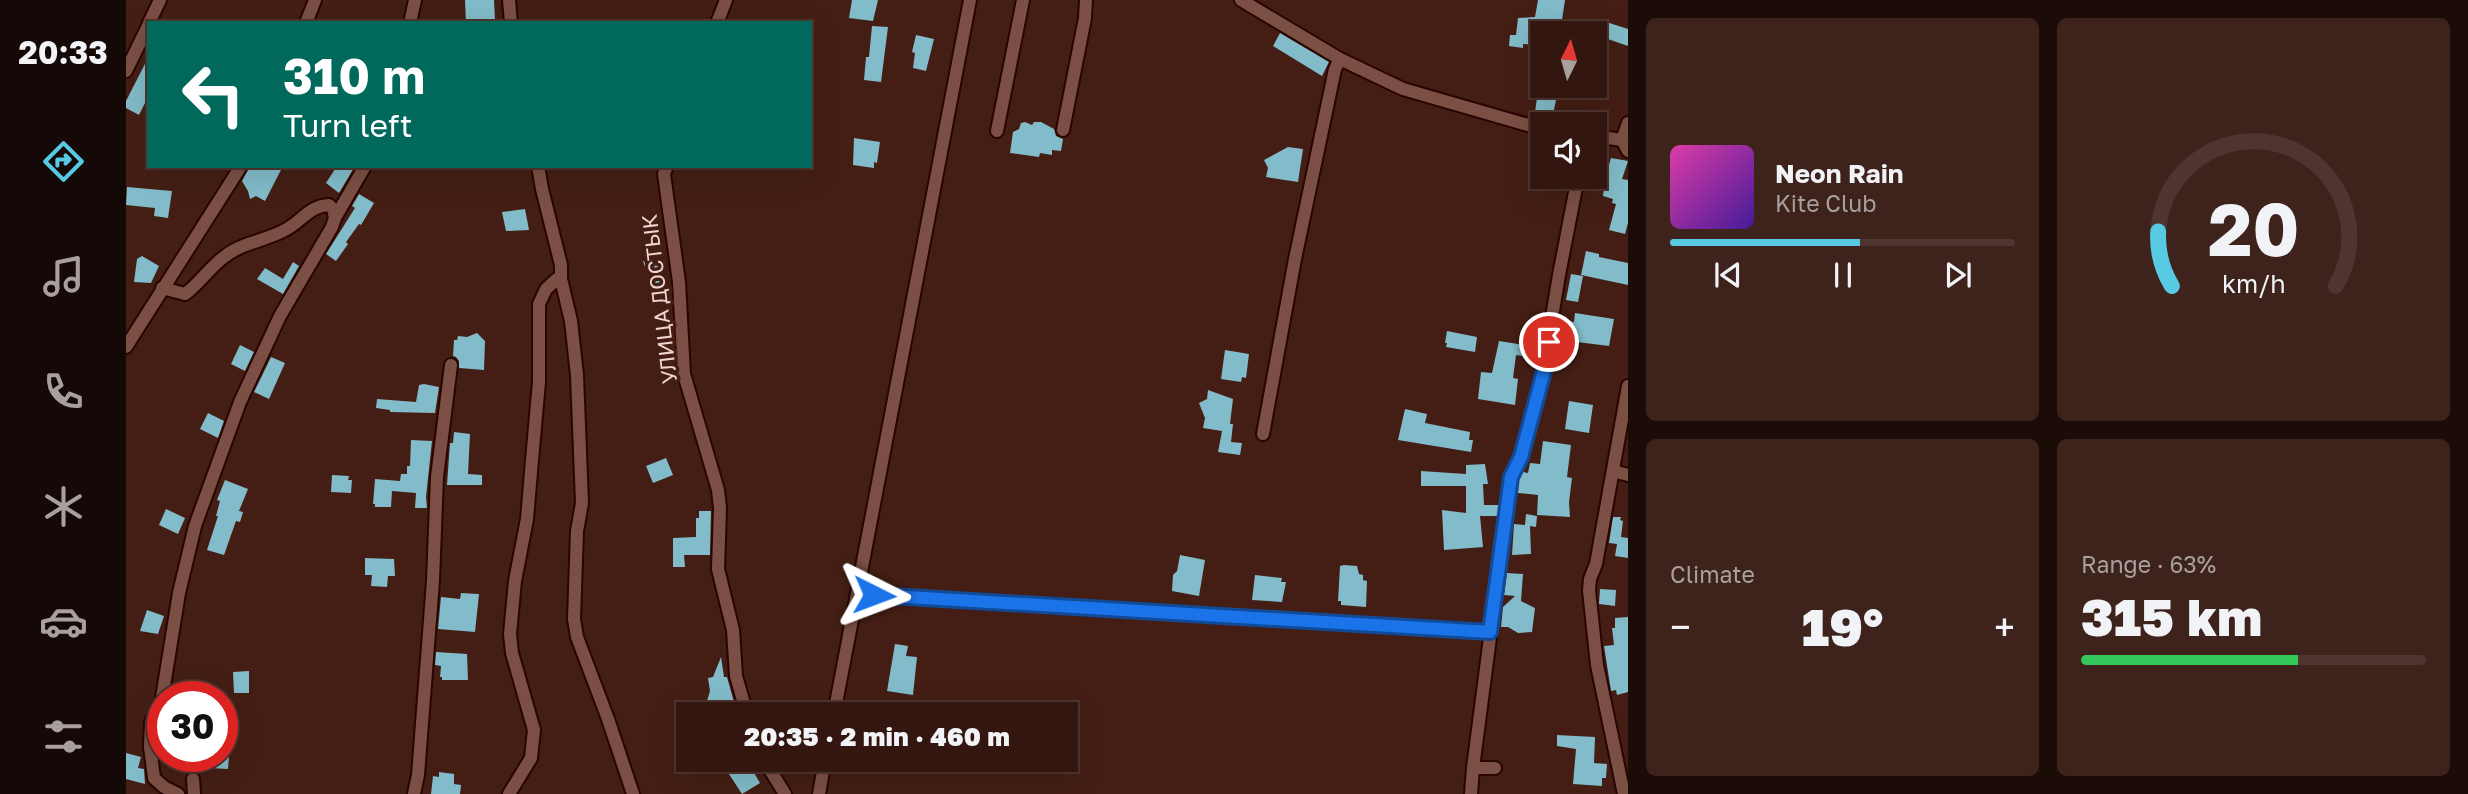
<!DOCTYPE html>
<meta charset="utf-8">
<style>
:root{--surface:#33160f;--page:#3e231d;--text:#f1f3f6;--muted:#a99f9e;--line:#4e352f;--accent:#57c9e2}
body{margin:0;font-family:"Golos Text",sans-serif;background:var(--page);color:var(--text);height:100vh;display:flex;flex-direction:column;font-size:26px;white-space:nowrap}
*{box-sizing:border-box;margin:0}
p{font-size:23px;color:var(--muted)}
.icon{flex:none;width:38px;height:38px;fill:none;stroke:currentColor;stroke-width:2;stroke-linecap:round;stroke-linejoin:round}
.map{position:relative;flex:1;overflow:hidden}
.sheet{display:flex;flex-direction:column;gap:18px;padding:18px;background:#1c0c08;width:840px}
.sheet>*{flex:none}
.hud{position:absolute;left:21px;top:21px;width:665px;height:147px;border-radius:0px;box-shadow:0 7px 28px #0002,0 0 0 2px var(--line);background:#00695c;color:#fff;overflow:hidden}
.needle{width:46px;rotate:5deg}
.tools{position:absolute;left:1404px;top:21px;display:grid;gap:14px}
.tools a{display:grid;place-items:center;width:77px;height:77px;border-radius:0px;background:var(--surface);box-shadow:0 7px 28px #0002,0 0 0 2px var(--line);font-size:35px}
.speed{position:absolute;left:21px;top:681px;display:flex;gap:14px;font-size:35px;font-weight:700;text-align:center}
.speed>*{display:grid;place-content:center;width:91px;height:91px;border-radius:50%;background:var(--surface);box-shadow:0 7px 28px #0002,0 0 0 2px var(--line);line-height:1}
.speed .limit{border:10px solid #d22;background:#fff;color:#111}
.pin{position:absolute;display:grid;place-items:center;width:60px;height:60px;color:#fff;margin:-30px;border:4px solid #fff;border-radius:50%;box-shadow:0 2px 7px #0007}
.me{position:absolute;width:77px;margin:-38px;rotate:93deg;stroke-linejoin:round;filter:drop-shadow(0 0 5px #0008)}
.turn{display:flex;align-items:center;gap:24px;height:147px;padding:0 21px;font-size:32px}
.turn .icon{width:91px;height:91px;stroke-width:2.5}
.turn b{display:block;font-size:49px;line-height:60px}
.big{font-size:52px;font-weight:800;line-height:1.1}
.sheet .tile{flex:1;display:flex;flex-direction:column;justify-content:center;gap:10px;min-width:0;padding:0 24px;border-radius:10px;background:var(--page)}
.sheet .dial{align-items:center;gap:0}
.dial svg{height:182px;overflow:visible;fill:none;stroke:var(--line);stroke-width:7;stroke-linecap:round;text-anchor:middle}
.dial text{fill:var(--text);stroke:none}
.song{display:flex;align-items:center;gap:21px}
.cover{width:84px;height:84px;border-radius:10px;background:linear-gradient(135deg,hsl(320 70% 55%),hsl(260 70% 35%))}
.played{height:7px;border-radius:4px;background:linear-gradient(90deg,var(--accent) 55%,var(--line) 55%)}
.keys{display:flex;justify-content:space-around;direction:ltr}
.heat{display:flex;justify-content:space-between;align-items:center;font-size:38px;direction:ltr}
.charge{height:10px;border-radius:5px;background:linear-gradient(90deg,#34c759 63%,var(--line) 0)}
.sheet .tiles{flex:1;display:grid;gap:18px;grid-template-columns:repeat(2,1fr)}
.trip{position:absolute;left:550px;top:702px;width:402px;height:70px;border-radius:0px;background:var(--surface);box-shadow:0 7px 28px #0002,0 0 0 2px var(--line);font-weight:800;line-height:70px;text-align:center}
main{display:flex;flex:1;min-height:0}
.menu{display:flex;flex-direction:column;width:126px;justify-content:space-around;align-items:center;background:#140906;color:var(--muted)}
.menu .icon{width:49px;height:49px}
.menu .on{color:var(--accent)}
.menu b{font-size:32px;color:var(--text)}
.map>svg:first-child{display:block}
.building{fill:#82bbc9}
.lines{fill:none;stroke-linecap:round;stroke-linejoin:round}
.minor-casing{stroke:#290501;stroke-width:16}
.minor{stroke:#7b4f44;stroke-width:12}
.route-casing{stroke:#114b97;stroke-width:18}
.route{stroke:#1a73e8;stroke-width:12}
.labels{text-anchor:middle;stroke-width:7;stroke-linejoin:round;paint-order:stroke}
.street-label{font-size:21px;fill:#f1d6d0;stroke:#441e14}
</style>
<main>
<nav class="menu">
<b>20:33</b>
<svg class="icon on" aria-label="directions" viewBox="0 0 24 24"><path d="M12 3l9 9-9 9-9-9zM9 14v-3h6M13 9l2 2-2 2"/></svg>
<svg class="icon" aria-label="music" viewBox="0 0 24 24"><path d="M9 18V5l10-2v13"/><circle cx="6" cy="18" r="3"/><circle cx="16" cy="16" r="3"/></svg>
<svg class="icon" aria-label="phone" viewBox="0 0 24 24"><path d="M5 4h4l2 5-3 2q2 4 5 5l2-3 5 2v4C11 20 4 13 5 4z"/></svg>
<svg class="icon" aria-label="climate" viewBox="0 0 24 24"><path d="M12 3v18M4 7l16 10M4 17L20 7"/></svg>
<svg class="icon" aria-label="car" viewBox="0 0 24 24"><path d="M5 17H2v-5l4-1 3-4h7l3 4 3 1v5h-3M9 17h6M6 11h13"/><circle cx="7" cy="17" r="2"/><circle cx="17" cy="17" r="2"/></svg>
<svg class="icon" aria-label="filters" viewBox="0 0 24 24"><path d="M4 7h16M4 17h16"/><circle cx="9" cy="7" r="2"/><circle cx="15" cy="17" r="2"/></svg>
</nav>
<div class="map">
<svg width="1502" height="794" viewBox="0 0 1502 794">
<rect width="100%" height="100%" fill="#441e14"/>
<!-- building -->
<g class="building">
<path d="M339,0H368L369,21L340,23Z"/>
<path d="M726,0H752L747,21L723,18Z"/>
<path d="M1412,0H1439L1434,33H1416V41L1413,40V45L1397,44V48L1383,46L1384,35H1390L1392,18L1409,17Z"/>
<path d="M1477,21L1502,29V46L1473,36Z"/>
<path d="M746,26L762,27L755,82L738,80L740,57H743Z"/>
<path d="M1154,33L1203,62L1196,76L1147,46Z"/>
<path d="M790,35L808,39L800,71L787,68L789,53L786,52Z"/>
<path d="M23,56V95L13,115L0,108V101Z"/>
<path d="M1413,84L1426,87L1425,90L1432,91L1427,114L1409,112Z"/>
<path d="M899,122L906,125L908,122H915L928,129L930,136L937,139L935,151L926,150V155L914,153L913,157L884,153L887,132L893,129L895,123Z"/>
<path d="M728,138L754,142L751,163L748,162V168L727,165Z"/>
<path d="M1162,147L1177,149L1172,182L1140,177L1142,168L1138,160Z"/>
<path d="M1485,158L1502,161L1496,179L1502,180V223L1499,234L1483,230L1490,204L1486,203L1487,199L1477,196L1478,188H1476Z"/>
<path d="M124,166H157L139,201L130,196L124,199L122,191L116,181Z"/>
<path d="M211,166H229L213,193L200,183Z"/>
<path d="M1,187L46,191L42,218L28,216L29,208L0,205Z"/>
<path d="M233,194L248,203L235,225L233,224L220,242L222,244L210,261L200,254L229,208L226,206Z"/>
<path d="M399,209L403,230L380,231L376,212Z"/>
<path d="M1460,251L1473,254V257L1502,263V285L1455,275Z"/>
<path d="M16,256L33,266L25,283L8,282L11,259Z"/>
<path d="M533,260L534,275H538L539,295L529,296L525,294L524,273H521L517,261Z"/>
<path d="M167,262L173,266L157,294L131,279L139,268L157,279Z"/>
<path d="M1445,274L1457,276L1452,302L1440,300Z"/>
<path d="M1449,313L1488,319L1483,346L1443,341L1442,344L1432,342L1435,320L1448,322Z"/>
<path d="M1321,331L1351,337L1349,352L1320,347L1321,343H1319Z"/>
<path d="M351,333L359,341L358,370L333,368V361L330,357L327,356L328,340H331L332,336L341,337Z"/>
<path d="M1373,341L1412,347L1410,358L1390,355L1387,378L1392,379L1389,405L1352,399L1355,372L1366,373Z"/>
<path d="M114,345L128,352L119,371L105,364Z"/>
<path d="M1099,350L1123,354L1120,378L1116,377L1115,382L1095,379Z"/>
<path d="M145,357L159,363L143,399L128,392Z"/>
<path d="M298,384L313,387L309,413L264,412V410L250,408L251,399L290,402L293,385Z"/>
<path d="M1082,390L1107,399L1104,424H1107L1105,442L1116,443L1114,455L1092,452L1096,431L1077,428L1079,418L1073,403L1081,399Z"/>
<path d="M1443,401L1467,405L1463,433L1439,429Z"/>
<path d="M1279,409L1301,414L1299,423L1344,432L1343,440H1347L1345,452L1272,440Z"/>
<path d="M82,413L98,421L92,438L74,429Z"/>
<path d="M328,432L344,434L342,474L356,475V485H321L324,443H327Z"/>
<path d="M285,440L306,441L300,497L301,508H289L290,493L266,491L265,507H249V504H247L249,479L274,481L275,474H281V466H284Z"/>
<path d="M1417,441L1445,445L1441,477L1446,478L1443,502L1444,517L1411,515L1412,495L1392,493L1393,480L1397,472L1402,473L1404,463L1414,464Z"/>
<path d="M540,458L547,475L527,483L520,466Z"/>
<path d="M1359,464L1362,484H1357L1358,505H1373L1371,516H1354L1357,547L1318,550L1316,510L1340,513V486H1295V471L1340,474V465Z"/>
<path d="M206,475L223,476L222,480H226L225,493L205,492Z"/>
<path d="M99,480L122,489L113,511L117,512L114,522L110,521L98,555L81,550L92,516H90L94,501L91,500Z"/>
<path d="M40,509L59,518L52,534L33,525Z"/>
<path d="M573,511H585L584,555H558L559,567H547V538L570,537V518H573Z"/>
<path d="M1400,514L1411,516L1410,527L1404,526L1405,554L1386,555L1388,524L1399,525Z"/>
<path d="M1487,517H1495L1494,520L1497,521L1495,537L1502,538V558L1489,556L1491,544L1483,543Z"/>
<path d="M1054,555L1079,560L1073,596L1046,591L1047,575L1051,571Z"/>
<path d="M239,558L268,559L269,576H262L261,587L245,586L246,575H239Z"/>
<path d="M1218,565L1231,566L1233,574L1237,575V580L1241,581L1240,607L1215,605V601H1212L1214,566Z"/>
<path d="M1381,573L1397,574L1395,601L1409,608L1406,632L1392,633L1382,627H1375L1377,607L1389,596L1378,595Z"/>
<path d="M1129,575L1156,578L1155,582H1160L1156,602L1126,600Z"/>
<path d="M1474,589L1490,590L1489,606L1473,604Z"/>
<path d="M335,593L353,594L349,632L312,629L315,597L334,599Z"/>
<path d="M21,610L38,616L32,634L14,631Z"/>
<path d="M1502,617V692L1491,695L1490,690L1485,691L1478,646L1488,645L1486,628H1489V618Z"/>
<path d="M769,644L782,646L780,656L791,657L787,695L761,691Z"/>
<path d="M310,652L341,654L342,680H316V677H314L315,666L309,665Z"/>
<path d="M595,657L598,677H601L608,702L587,705L580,704L584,691L582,678L587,677Z"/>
<path d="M123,671V693H108L107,672Z"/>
<path d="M1431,735L1469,737L1468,763L1481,764L1480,778H1476V786L1447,784L1450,749L1431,746Z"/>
<path d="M0,753L15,757L12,768L18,769L19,784L0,779Z"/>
<path d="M66,756H103L102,769L65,767Z"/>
<path d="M597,760H608L613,773L624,766L634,783L616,794L601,771Z"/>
<path d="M313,772L328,774V784L335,785L334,794H305L307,776L313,777Z"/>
</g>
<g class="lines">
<!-- minor casing -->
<g class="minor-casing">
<g id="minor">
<path d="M383,0L385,23"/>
<path d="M1115,0L1214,59L1277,89L1416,129"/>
<path d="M23,23L34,0"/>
<path d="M180,23L189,0"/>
<path d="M284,23L289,0"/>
<path d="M591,23L600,0"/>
<path d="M0,71L23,24"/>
<path d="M1502,123L1496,140L1502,151"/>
<path d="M937,130L959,18L960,0"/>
<path d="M871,131L897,0"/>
<path d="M1468,136L1496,140"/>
<path d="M412,166L416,189L435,265V279L445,321L451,375L456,503L451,531L448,619L451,637L482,719L507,794"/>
<path d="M541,166L538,174L553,282L558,374L592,490L594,508L592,569L607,630L610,676L621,714"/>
<path d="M209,218L239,166"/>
<path d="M36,288L59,294C73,284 83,268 98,257C115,243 138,241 157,231C175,223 182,206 203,205L207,209L209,218L206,227L154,316L114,402L69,526L53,593L35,704L25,722L24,747L28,778L38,787L52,794"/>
<path d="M0,347L115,166"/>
<path d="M1137,434L1169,259L1209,69L1214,59"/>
<path d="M1487,471L1502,475"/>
<path d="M732,595L1364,632"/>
<path d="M708,714L844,0"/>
<path d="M638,760L659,794"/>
<path d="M1347,768L1385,477L1395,457L1417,371L1433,275L1452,177"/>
<path d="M67,779L68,794"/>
<path d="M288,794L292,775L307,581L311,477L325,365"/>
<path d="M383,794L405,758L408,730L386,653L384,634L389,581L401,519L406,460L413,382V304L420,289L431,279H435"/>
<path d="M693,794L699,760"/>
<path d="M1345,794L1347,768H1369"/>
<path d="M1498,794L1471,665L1463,590L1464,579L1470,564L1502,386"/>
</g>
</g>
<!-- minor -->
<use href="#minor" class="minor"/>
</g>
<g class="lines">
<!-- route casing -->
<g class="route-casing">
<path id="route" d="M748,595L1364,632L1385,477L1395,457L1418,371L1423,342"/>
</g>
<!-- route -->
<use href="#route" class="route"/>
</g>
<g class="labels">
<!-- street labels -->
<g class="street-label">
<text transform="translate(534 299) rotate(-97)" y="7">УЛИЦА ДОСТЫК</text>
</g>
</g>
</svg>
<div class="tools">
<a><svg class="needle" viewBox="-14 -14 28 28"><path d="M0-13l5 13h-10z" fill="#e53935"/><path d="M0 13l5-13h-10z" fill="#a99f9e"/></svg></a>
<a><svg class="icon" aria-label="sound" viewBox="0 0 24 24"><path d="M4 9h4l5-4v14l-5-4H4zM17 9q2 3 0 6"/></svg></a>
</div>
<div class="speed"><div class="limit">30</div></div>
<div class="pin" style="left:1423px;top:342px;background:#d93025"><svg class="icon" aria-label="arrive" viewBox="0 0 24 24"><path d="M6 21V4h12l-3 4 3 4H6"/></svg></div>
<svg class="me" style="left:748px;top:595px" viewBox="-20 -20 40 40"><path d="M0-17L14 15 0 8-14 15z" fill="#1a73e8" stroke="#fff" stroke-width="4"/></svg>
<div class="trip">20:35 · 2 min · 460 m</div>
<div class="hud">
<div class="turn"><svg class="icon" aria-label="left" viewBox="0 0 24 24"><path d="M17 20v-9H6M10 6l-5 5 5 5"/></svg><div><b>310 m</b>Turn left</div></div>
</div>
</div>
<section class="sheet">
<div class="tiles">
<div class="tile">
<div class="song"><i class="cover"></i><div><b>Neon Rain</b><p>Kite Club</p></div></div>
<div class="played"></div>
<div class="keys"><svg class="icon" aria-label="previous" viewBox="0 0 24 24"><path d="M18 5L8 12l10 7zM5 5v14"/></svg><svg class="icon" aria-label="pause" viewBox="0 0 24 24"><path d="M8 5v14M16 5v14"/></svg><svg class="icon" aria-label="next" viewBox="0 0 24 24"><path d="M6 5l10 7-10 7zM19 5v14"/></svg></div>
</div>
<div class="tile dial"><svg viewBox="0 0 100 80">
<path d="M14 69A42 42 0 1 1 86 69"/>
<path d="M14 69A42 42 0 0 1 8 45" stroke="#57c9e2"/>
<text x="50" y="56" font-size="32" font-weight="700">20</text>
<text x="50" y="72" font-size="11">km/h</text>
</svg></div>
<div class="tile"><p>Climate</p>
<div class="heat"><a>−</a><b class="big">19°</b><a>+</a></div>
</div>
<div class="tile"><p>Range · 63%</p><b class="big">315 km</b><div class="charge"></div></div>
</div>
</section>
</main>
